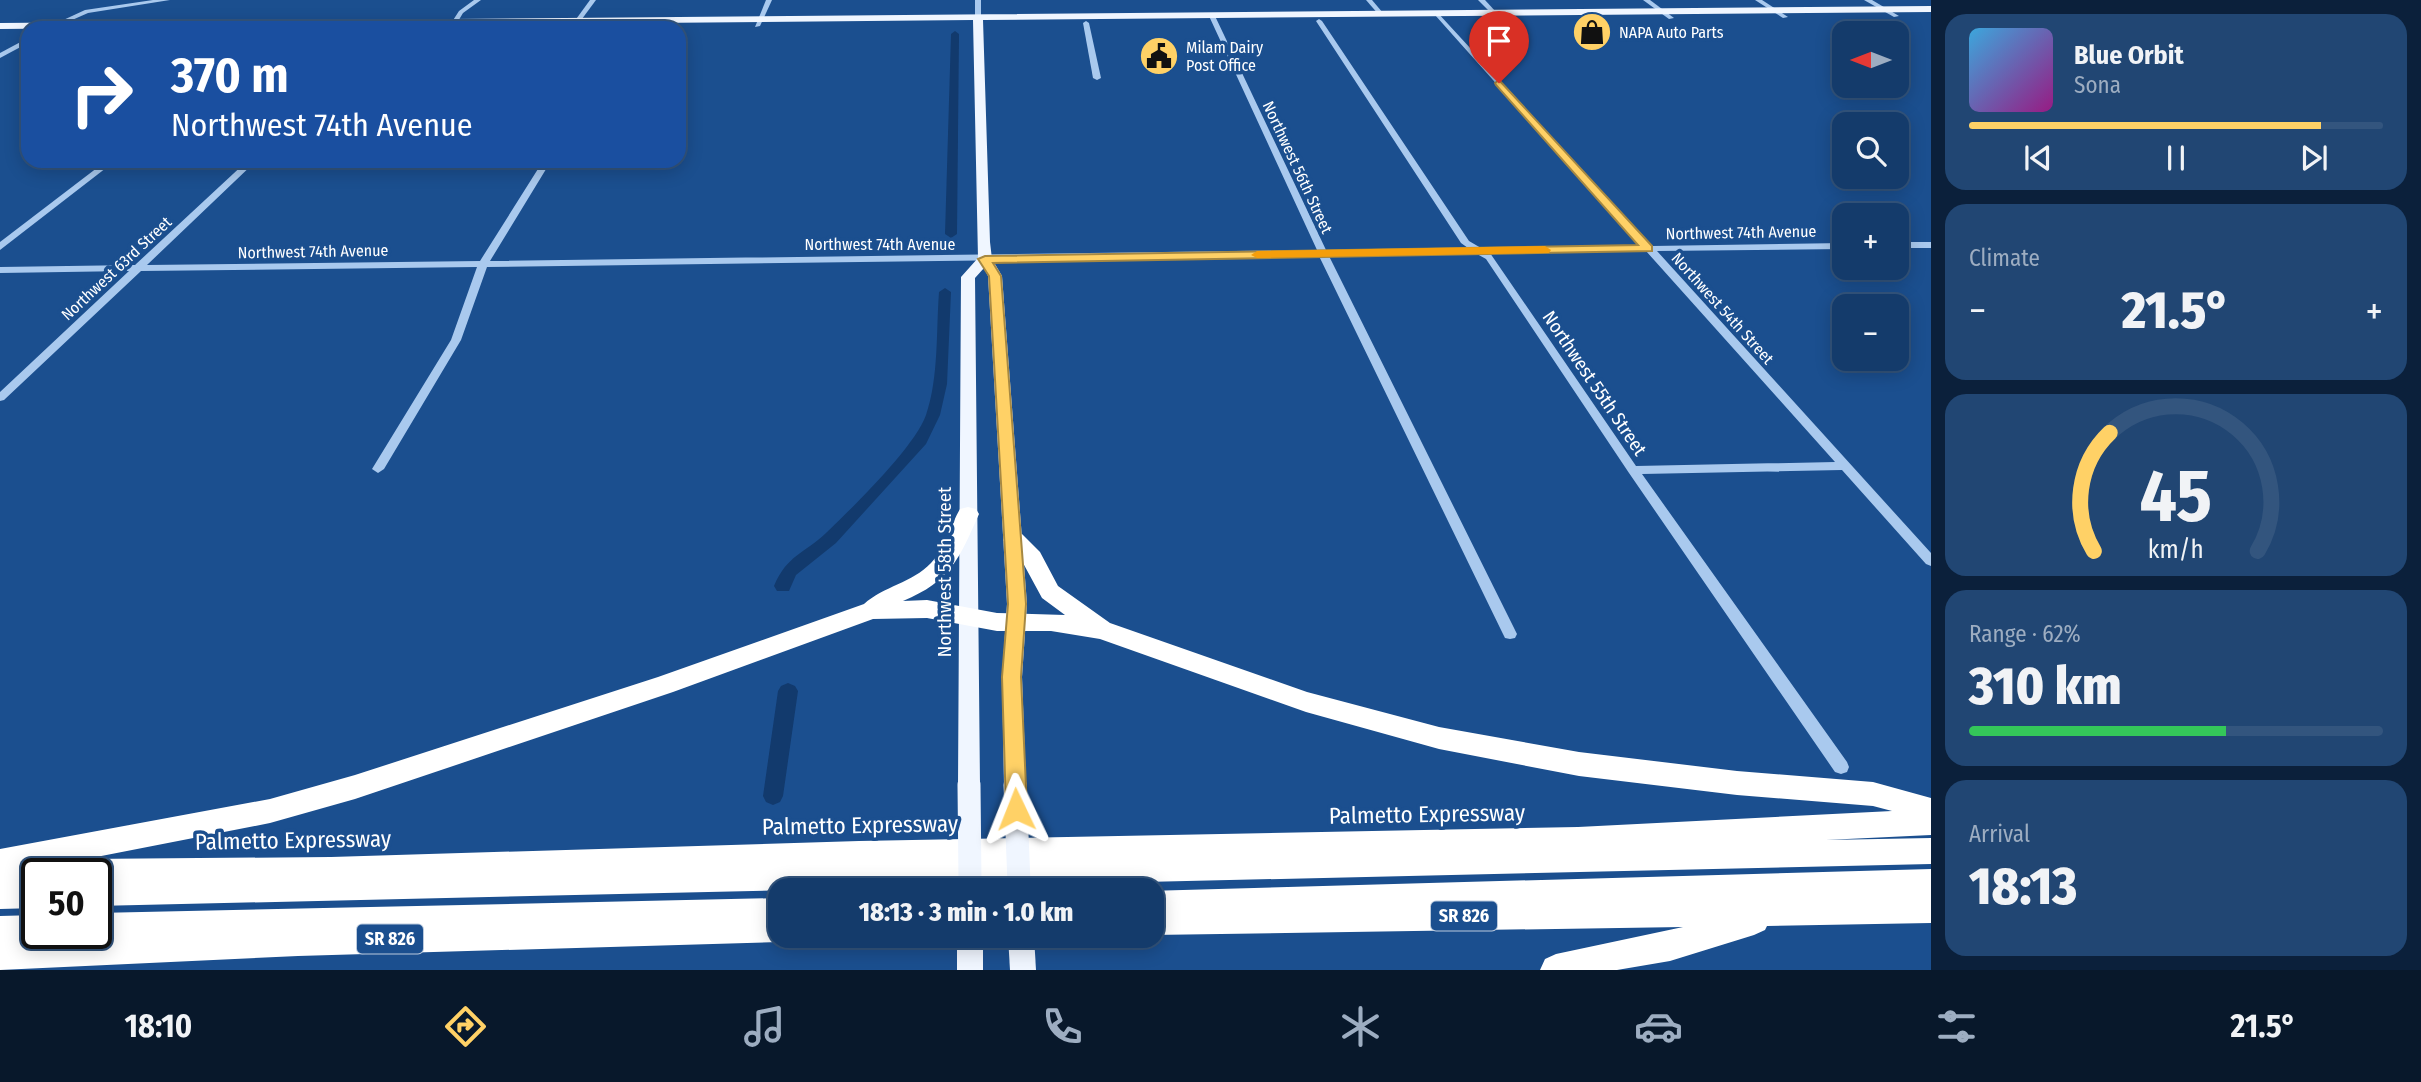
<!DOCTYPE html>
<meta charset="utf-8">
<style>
:root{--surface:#143b6b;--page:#214673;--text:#f1f3f6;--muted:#9dadc1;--line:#33557e;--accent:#ffd166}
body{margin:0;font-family:"Fira Sans Condensed",sans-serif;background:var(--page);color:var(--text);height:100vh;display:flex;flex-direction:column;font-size:26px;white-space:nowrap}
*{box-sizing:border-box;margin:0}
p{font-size:23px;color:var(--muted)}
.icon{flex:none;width:38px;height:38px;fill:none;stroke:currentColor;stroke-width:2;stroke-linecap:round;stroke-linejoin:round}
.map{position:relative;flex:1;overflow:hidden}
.details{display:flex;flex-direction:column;gap:14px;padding:14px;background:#0b203b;width:490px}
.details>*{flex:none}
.guide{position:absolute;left:21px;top:21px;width:665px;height:147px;border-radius:21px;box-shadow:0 4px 18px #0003,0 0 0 2px var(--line);background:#1a4fa0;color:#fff;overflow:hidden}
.needle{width:46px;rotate:270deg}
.fabs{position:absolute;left:1832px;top:21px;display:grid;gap:14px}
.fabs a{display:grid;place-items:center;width:77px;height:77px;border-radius:14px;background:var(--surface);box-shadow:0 4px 18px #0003,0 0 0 2px var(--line);font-size:35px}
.speed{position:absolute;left:21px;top:858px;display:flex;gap:14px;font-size:35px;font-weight:700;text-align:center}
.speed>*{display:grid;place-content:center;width:91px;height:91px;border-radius:50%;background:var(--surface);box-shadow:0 4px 18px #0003,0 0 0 2px var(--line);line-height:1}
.speed .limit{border:4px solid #111;border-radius:10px;background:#fff;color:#111}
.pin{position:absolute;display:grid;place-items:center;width:60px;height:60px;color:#fff;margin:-72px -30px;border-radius:50% 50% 50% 0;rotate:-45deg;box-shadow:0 0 7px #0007}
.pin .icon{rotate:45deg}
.me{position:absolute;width:77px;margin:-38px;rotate:358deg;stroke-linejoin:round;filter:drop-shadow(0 0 5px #0008)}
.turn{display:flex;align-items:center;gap:24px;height:147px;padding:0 35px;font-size:32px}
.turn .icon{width:91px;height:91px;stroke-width:2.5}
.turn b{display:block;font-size:49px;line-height:60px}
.big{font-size:52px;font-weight:800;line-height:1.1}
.details .widget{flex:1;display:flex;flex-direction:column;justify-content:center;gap:10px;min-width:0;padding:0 24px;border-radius:21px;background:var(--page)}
.details .dial{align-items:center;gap:0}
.dial svg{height:182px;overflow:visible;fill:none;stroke:var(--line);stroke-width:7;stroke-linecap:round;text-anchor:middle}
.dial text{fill:var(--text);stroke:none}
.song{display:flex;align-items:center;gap:21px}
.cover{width:84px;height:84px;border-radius:10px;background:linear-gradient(135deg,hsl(200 70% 55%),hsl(310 70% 35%))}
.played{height:7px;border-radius:4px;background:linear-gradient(90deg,var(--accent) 85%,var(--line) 85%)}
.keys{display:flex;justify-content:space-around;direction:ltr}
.heat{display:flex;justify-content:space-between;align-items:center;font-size:38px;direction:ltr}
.charge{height:10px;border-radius:5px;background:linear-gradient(90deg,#34c759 62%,var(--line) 0)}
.trip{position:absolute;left:768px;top:878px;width:396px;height:70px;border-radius:21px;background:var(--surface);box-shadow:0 4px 18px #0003,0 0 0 2px var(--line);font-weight:800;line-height:70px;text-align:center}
.tab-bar{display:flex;height:112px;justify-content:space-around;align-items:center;background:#08182b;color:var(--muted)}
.tab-bar .icon{width:49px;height:49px}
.tab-bar .current{color:var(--accent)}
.tab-bar b{font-size:32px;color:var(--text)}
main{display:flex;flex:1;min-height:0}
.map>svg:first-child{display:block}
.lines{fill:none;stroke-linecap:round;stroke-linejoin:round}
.canal{fill:#123a6d;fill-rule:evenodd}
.minor{fill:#a9c9ee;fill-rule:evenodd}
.major{fill:#f0f6ff;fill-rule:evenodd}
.highway{fill:#fff;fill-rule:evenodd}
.major-bridge{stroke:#f0f6ff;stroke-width:23}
.route{fill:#ffd166;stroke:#a68842;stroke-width:2}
.slow{fill:#f59e0b}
.labels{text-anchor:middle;stroke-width:7;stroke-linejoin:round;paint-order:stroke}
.far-poi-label{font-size:16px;fill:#fff;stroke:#1b4f8f;text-anchor:start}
.far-street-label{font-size:16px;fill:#fff;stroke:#1b4f8f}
.shield{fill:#1b4f8f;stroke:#bbcadd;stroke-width:2}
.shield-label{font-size:18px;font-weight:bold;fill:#fff}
.street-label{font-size:19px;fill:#fff;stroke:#1b4f8f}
.near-street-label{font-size:23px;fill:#fff;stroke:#1b4f8f}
</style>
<main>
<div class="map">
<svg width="1931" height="970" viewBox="0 0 1931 970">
<rect width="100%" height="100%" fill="#1b4f8f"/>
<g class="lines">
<!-- canal -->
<g class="canal">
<path d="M955,31L959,34L957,234L951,238L945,234L951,34Z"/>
<path d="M945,288L951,292L947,384L940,415L926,444L836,543L796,575L789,591H777L774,586C787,555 804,554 826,533C853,507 914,448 926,415C939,377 936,331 939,292Z"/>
<path d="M788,683L795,686L798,691L783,796L780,802L773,805L766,802L763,796L778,691L781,686Z"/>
</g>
<!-- minor -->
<g class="minor">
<path d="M153,0H170L88,13L54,28H46L85,10Z"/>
<path d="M474,0H481L463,13L454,28H448L459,11Z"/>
<path d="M590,0H596L579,23H575L574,22Z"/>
<path d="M766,0H772L760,26L755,27Z"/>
<path d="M975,0H981V18L978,20L975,18Z"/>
<path d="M1366,0H1372L1383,13V15H1379Z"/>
<path d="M1478,0H1485L1496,12V14H1492Z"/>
<path d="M1643,0H1650L1674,18L1669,19Z"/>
<path d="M1755,0H1762L1788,17L1783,18Z"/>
<path d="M1864,0H1872L1899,16L1894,17Z"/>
<path d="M1437,12L1652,246L1844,243V249L1657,251L1931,553V566L1926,564L1842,470L1642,474L1847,762L1849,767L1847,772L1841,774L1835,772L1629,473L1486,259L1477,254L1329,256L1517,634L1515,638L1510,639L1505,638L1503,634L1319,256L487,267L461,340L384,469L378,473L372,469L451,340L477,267L141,271L4,400L0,401V392L129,271L0,273V267L135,265L247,161H256L147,265L480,261L543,161H551L490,261L1317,250L1209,16L1212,14L1215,16L1326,250L1468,248L1461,243L1316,21L1319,19L1322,21L1469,241L1481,248L1641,246L1435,15V13ZM1646,251L1835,462L1636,466L1490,253Z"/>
<path d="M631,20L636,21L632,28H626Z"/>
<path d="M1086,21L1089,23L1101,78L1097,80L1093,78L1083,23Z"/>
<path d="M28,38V43L0,58V53Z"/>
<path d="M106,161H115L0,250V242Z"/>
<rect x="1897" y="242" width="34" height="6"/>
</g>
<!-- major -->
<g class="major">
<path d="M1931,6V12L983,20L990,242L992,259L1002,276L1027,604L1022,677L1026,785L1023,792L1015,795L1007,792L1004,785L1002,677L1007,604L988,276L984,268L975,278L980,785L977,792L969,795L961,792L958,785L961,277L978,258L973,20L0,29V23Z"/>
<rect x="957" y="936" width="26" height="34"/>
<path d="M1008,936H1034L1036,970H1010Z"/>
</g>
<!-- highway -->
<g class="highway">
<path d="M968,507L976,509L979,514C959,559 951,581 903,601L927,600L997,613L1065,615L1042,598L1023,563L1003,540L1006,534L1014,532L1022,534L1040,552L1058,586L1110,623L1307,692L1439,727L1579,752L1737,771L1873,782L1931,798V835L1826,840L1931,838V864L96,906V873H37V908L0,909V849L270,799L355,775L658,677L864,604C884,586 912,583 931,563C946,548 950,526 960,509ZM927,618L997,631H1051L1100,639L1306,712L1439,749L1579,776L1737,795L1873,806L1892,811L1578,827L859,841L331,857L86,859L270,823L355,799L673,692L873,619Z"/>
<path d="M1931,869V923L1767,926L1765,930L1754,935L1670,961L1617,970H1540L1545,959L1556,954L1683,927L1152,935V891H1147Z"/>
<path d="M780,898V936H791L780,942L298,956L0,970V916L37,915V933H51L49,937L96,933V913Z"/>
</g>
<!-- major-bridge -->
<g class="major-bridge">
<path d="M969,785L970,882"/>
<path d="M1015,785L1019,883"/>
</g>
</g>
<!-- route -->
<path class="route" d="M1499,80L1652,246V251L993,263L1001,276L1026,604L1021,677L1027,809L1024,816L1016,819L1009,816L1006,809L1002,677L1008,604L989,276L978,259L985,256L1638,245L1496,85L1495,83Z"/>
<!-- slow -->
<path class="slow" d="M1545,246L1551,250L1549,253L1257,258L1251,255L1257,251Z"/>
<!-- icons -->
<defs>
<g id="shop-disc" transform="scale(2.0125)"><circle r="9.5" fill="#ffd166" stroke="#1b4f8f"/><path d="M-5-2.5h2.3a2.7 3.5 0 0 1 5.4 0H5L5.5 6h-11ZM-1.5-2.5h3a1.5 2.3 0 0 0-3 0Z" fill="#111"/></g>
<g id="civic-disc" transform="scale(2.0125)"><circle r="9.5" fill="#ffd166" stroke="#1b4f8f"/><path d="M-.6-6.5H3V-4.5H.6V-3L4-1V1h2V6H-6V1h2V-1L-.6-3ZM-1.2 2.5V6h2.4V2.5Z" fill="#111"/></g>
</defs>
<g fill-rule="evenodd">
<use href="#shop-disc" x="1592" y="32"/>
<use href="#civic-disc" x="1159" y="56"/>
</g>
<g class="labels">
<!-- far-poi labels -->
<g class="far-poi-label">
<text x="1619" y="38">NAPA Auto Parts</text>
<text x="1186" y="53">Milam Dairy<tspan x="1186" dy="18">Post Office</tspan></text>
</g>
<!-- far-street labels -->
<g class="far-street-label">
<text transform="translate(1298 167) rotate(65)" y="6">Northwest 56th Street</text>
<text transform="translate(1741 232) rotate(-1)" y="6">Northwest 74th Avenue</text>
<text x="880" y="250">Northwest 74th Avenue</text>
<text transform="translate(313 251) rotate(-1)" y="6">Northwest 74th Avenue</text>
<text transform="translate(116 268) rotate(-43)" y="6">Northwest 63rd Street</text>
<text transform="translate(1723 308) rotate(48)" y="6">Northwest 54th Street</text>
</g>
<!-- shield labels -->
<g class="shield">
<rect x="1431" y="901.5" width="66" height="29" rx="5"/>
<rect x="357" y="924.5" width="66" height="29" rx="5"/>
</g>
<g class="shield-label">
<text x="1464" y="922">SR 826</text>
<text x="390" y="945">SR 826</text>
</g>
<!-- street labels -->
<g class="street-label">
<text transform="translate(1595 383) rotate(56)" y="7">Northwest 55th Street</text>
<text transform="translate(944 572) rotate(-90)" y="7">Northwest 58th Street</text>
</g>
<!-- near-street labels -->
<g class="near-street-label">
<text transform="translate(1427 814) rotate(-1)" y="8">Palmetto Expressway</text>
<text transform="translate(860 825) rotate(-1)" y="8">Palmetto Expressway</text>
<text transform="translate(293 840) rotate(-1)" y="8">Palmetto Expressway</text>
</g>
</g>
</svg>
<div class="fabs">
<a><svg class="needle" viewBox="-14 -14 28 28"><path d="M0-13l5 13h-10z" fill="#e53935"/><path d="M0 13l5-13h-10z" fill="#9dadc1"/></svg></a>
<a><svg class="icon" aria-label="search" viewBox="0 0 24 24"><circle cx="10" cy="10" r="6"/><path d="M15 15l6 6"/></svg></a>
<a>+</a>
<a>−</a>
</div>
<div class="speed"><div class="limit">50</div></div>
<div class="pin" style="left:1499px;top:83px;background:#d93025"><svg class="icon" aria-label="arrive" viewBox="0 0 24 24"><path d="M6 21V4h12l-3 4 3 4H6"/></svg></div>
<svg class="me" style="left:1016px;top:809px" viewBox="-20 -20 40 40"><path d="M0-17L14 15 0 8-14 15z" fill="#ffd166" stroke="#fff" stroke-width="4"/></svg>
<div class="trip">18:13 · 3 min · 1.0 km</div>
<div class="guide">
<div class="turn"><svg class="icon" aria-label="right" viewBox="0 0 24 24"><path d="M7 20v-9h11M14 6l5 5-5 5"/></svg><div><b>370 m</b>Northwest 74th Avenue</div></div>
</div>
</div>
<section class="details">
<div class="widget">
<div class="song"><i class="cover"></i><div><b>Blue Orbit</b><p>Sona</p></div></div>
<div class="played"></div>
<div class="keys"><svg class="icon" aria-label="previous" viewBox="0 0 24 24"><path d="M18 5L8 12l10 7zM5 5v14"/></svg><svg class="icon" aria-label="pause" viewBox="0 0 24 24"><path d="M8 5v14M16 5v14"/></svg><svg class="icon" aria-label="next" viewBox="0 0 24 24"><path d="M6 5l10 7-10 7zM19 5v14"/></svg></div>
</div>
<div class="widget"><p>Climate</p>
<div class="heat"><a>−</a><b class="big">21.5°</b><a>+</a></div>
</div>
<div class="widget dial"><svg viewBox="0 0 100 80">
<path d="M14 69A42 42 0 1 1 86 69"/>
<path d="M14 69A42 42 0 0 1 21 17" stroke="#ffd166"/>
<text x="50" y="56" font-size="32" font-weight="700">45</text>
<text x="50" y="72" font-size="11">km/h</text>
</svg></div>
<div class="widget"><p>Range · 62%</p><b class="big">310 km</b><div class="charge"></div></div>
<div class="widget"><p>Arrival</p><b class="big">18:13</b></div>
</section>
</main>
<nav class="tab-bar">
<b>18:10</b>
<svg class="icon current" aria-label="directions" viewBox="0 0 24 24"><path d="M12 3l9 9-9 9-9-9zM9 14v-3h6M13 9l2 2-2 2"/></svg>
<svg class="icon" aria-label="music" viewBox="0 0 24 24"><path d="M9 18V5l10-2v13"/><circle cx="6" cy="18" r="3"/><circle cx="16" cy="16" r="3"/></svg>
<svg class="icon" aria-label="phone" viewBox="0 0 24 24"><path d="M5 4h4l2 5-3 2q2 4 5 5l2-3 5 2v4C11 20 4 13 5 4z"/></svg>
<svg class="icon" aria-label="climate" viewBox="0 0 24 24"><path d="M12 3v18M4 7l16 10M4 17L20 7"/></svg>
<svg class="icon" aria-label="car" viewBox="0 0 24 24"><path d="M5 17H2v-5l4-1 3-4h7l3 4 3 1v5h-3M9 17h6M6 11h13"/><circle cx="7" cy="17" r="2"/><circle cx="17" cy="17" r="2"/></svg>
<svg class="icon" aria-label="filters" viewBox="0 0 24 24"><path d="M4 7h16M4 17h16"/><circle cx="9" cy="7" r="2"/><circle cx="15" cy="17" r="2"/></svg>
<b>21.5°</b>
</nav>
